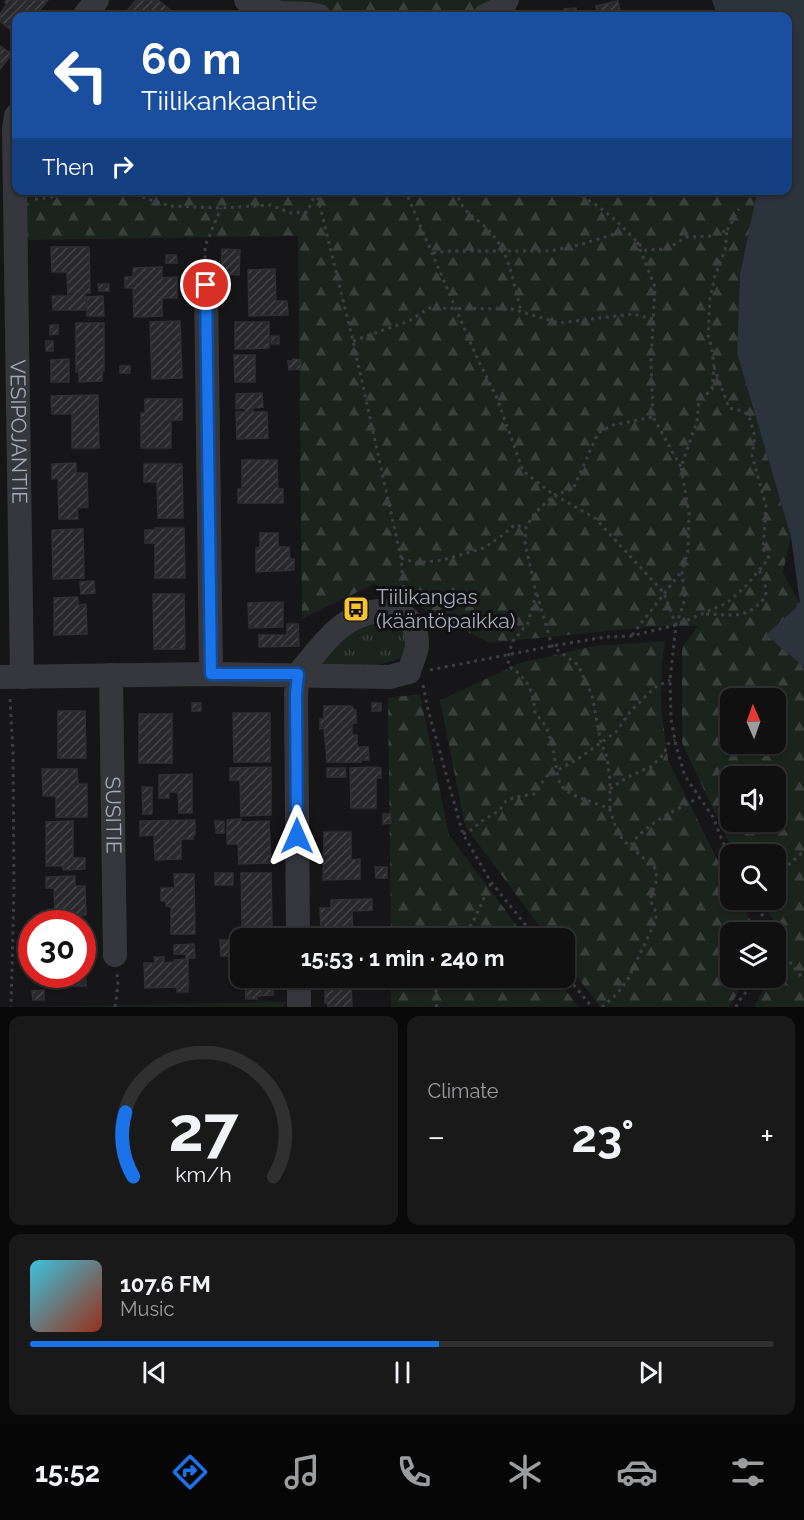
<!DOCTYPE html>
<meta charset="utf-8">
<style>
:root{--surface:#101011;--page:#19191a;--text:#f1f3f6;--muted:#9c9d9f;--line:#303031;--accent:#1a73e8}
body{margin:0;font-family:Raleway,sans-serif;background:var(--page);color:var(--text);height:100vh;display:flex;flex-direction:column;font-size:22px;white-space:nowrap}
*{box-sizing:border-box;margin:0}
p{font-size:20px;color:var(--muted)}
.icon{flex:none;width:33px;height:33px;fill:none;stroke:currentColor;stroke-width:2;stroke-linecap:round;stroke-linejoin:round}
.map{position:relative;height:1007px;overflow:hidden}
.details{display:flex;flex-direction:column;gap:9px;padding:9px;background:#090909;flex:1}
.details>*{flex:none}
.banner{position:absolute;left:12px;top:12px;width:780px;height:183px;border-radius:12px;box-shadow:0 2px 4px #0004,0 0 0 2px var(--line);background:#1a4fa0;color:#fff;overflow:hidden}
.needle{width:39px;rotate:358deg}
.controls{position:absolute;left:720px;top:688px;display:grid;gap:12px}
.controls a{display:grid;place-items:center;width:66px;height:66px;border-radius:12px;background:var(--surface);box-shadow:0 2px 4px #0004,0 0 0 2px var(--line);font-size:30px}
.speed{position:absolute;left:18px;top:910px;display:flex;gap:12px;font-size:30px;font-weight:700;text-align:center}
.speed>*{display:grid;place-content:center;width:78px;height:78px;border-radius:50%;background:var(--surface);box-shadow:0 2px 4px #0004,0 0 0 2px var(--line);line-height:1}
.speed .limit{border:9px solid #d22;background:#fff;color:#111}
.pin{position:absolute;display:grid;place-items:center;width:51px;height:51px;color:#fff;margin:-26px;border:3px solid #fff;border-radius:50%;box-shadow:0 2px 6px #0007}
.me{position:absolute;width:66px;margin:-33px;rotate:0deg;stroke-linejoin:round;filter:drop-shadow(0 0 4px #0008)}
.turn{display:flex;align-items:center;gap:21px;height:126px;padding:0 30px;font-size:27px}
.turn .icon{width:78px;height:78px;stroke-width:2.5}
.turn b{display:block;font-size:42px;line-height:51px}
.then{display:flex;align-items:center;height:57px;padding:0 30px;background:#0003;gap:12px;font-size:22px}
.big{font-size:45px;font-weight:700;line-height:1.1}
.details .tile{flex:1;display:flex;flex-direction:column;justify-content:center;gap:9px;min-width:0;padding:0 21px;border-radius:12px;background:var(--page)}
.details .dial{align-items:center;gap:0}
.dial svg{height:156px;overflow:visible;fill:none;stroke:var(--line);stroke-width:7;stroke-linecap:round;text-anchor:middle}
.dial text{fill:var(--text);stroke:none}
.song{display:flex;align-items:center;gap:18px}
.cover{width:72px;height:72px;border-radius:9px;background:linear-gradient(135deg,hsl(190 70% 55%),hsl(10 70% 35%))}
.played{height:6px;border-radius:3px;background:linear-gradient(90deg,var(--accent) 55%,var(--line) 55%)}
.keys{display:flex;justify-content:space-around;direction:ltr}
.heat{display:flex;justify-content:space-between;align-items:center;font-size:33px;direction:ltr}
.details .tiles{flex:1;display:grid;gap:9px;grid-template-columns:1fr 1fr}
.tile:last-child{grid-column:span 2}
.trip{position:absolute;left:230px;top:928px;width:345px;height:60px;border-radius:12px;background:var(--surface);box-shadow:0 2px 4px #0004,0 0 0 2px var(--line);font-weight:700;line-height:60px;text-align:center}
.menu{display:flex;height:96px;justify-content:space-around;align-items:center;background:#060607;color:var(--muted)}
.menu .icon{width:42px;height:42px}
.menu .selected{color:var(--accent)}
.menu b{font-size:27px;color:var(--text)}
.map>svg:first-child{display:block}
.grass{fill:url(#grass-tufts)}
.forest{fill:url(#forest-firs);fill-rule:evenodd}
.water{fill:#2b333c}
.building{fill:url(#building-hatch);stroke:#302f33;stroke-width:1.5}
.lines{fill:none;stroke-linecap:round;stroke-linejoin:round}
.path{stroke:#3c3e44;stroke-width:3;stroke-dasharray:3 4.5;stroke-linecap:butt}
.minor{stroke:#36373d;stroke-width:24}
.route-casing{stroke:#114b97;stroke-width:15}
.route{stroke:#1a73e8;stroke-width:10}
.labels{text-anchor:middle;stroke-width:6;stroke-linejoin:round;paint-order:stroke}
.street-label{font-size:21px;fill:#a7abb8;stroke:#111012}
.poi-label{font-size:21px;fill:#a7abb8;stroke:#111012;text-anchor:start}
</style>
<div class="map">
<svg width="804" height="1007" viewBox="0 0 804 1007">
<defs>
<pattern id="grass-tufts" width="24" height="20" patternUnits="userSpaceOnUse" patternTransform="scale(1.5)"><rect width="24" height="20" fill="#1b231d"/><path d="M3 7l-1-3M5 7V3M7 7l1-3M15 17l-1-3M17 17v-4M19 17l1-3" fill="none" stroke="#39403c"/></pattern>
<pattern id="forest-firs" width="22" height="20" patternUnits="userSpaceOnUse" patternTransform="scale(1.5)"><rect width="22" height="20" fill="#1b231d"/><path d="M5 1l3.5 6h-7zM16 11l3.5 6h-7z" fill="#39403c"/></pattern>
<pattern id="building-hatch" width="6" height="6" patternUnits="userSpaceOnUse" patternTransform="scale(1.5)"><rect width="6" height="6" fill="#29282b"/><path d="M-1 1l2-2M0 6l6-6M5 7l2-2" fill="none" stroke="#454448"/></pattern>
</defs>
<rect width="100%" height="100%" fill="#161517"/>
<!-- grass -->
<path class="grass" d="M382,618L408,631V654C380,670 346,667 315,667L356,624Z"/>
<!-- forest -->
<g class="forest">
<path d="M273,0H513L519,16H276Z"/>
<path d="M27,191H754L756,197L737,353L791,537L783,572L800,604L767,635L804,667V1007H754L769,978H776C776,963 780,950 783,935L761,900H776V855H735L682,743V647L698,626H660L489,643L374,584L302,619L298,236L27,240ZM730,699H776V744H730ZM730,777H776V822H730Z"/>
<path d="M665,641L662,663L661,707L668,760L718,861L730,882V900H741L756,933H730V978H747L729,1007H600L564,959V939H549L465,826L440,700L520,663L594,646Z"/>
<path d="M420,694L449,835L527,939H391L388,698Z"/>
<path d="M391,978H557L578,1007H391Z"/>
<path d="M286,1002L283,1007H24Z"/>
</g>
<!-- water -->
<path class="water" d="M712,0H804V667L766,635L800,604L791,537L737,353L740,275L756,197L754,191L788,190V16H717Z"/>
<!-- building -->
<g class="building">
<path d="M6,0H48L35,16H16V34L0,21V14L7,4L5,3Z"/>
<path d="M136,0H158L178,16H123Z"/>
<path d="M618,1L621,16H598L596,6Z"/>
<path d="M576,8L577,16H565L564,9Z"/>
<path d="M0,46L12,54L0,69Z"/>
<path d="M51,247H89L90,293H85L86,310H53L52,296H68L67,272H52Z"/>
<path d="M222,249L240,250L239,275L221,274Z"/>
<path d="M166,255H176L177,263H166Z"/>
<path d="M162,267V278L177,277V298H162V316L134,317L133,288H125V277H133V268Z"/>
<path d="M275,269L276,301H287L288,315L249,316L248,270Z"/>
<path d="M98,284H109V291H99Z"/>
<path d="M103,296L104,316H87V297Z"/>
<path d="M180,321L182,378L152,379L150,322Z"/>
<path d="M235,322H269V348L235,349Z"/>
<path d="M76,323H104V371H102V381L79,382V371L76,372Z"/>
<path d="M50,325H58V334L50,335Z"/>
<rect x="271" y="336" width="8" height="8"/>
<rect x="46" y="341" width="7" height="10"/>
<path d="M234,355H255V382H235Z"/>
<path d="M69,359V382H51V360Z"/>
<path d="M293,359L301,360V369L289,370L288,361H293Z"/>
<rect x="120" y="366" width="10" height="7"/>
<path d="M262,393L263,407L253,408V412H267L268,438L237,439L236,412H245V408L236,409V394Z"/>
<path d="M98,395L99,448H72V414H52L51,396Z"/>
<path d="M145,399H182V420H171V448H141V413H145Z"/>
<path d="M242,460H277L278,489H283V503H238V489H242Z"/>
<path d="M76,463V473H87L88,507L77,508L78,519H59L58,478L52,479V464Z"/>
<path d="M144,464H182L183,518H158L157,482H144Z"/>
<path d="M155,528H184L185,578H155V543H145V530H155Z"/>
<path d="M83,529L84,578L53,579L52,530Z"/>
<path d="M260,533H278V547H289L290,559H294V570L256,572V548L260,547Z"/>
<path d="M94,581L95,593L81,594L80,582Z"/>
<path d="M153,594H184L185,649H154Z"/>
<path d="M78,597V605L86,604L87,634L54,635V598Z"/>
<path d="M283,602V627L249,628L248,603Z"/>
<path d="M287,624H298L299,646L259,647V635H287Z"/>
<rect x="192" y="703" width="9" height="8"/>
<rect x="372" y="703" width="9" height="8"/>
<path d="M324,706H351L356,711V723H352V735H357V747H368L369,760H361V762H327L324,728L320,729V719H324Z"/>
<path d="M58,711H85L86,758H58Z"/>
<path d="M233,713H270V762H234Z"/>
<rect x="139" y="714" width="33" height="49"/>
<path d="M271,767V815L241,816L240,780H230V768Z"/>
<path d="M376,767L381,768V778H376V808H351L350,768Z"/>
<path d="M327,768H345L346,777H327Z"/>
<path d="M42,769H77L78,784H87V817H56V796H43Z"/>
<path d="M192,774V813H179L178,792H169V798H159V775Z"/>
<path d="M142,787H152V814H143Z"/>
<path d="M383,814H390L391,823L383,824Z"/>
<path d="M241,819V822L269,821L271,863L239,864L238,844H227V820Z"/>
<path d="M195,820V835H193V839H181V859L155,860L154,835L140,836V821Z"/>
<path d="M73,821V858H85V869L63,870V866H46V822Z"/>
<path d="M215,821H224V833H216Z"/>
<path d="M324,832H351V860L360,859V879L323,880Z"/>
<path d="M375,867H387V878H376Z"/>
<rect x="215" y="873" width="18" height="12"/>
<path d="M241,873H271L272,926H242Z"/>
<path d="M174,874H194L195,934H171V907L166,906V901H161V888H175Z"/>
<path d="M75,876V886H85L86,915H55L54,888H46V877Z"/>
<path d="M372,899V910L352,911L353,939H324V930H321L320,908H331V900Z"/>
<path d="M237,939H240V963H238Z"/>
<path d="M220,940H233L234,956H221Z"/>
<path d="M82,941H85L86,986H56V975H82Z"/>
<path d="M194,944L195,958H186V954H174V945Z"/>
<path d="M154,957H164V963L174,962V960L188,959V992H177V987L145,988L144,963H155Z"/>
<path d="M245,978H273V995L256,996L257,999H246Z"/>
<path d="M325,978H389L351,982L352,1007H328L327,1003H325Z"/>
<path d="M44,990V1000H33L32,991Z"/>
</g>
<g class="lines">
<!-- path -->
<g class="path">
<path d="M121,190L170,206L221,208L271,205L291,213L307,212L317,191"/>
<path d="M316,190L353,341L401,558L404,594"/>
<path d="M405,190L477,358L497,398L523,471L554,495L595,518L664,593L676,625L670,680L671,719L676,746L685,776L713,817L730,860"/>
<path d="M457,190C460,214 478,217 491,233C510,253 514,286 521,311"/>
<path d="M568,190C603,205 619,223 645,250L667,249L686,237L713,236L727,230L725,250L715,276L710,298L708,335L712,349L714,367L712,389L699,401L697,421L681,467L689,513L688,550L682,571L685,599L677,623"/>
<path d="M35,199L48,198L76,190"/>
<path d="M727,230C733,223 733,216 739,209"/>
<path d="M637,242L655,287L651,361L653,417L681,467"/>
<path d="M433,253L448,251H550L579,245L624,231"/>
<path d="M205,266V246L221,208"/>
<path d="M353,341L409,321L429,308L512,309L559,323L633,314L653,319"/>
<path d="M749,416L753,412"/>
<path d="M401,558L417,563L443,560L484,548L503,535L514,525L526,527"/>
<path d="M537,594L552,646L578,665L592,695L601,743L607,757L610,781V810"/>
<path d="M706,614C734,615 747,620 766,596L765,582L759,570"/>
<path d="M632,635L681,572"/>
<path d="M430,670L552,646L606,637L631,636L676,625L727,603L747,585L769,558L763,549L766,506L752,455L755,437L749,416L743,411L729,408L714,367"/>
<path d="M423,685L428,710L463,834L491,882L537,939"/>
<path d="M10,699L13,751L14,890L11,1007"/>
<path d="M610,789L626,778L652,766L664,754L668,744L675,740"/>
<path d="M463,834L473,829L482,821L500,810L506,801L515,797L534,794L547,776L578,759L616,732L630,712L646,696L657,686L670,680"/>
<path d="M631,845C646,823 676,810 700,797"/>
<path d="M776,884L786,867L804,851"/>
<path d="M755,900L767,925L768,933"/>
<path d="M461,939L473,922L491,883"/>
<path d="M776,944L804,980"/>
<path d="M564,973L592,1007"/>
<path d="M115,1007L118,985L117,974"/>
<path d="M436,1007L438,1002L435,986L443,978"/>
<path d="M602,1007L617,994L628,979L656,920V912L650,900L656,882V869L624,841L617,832L610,810C594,800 571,799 560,784C553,762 555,729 535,714C534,693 528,677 508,666L509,653L513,641L528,623L536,593L525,542L526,527L534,514L554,495L573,489L598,433L613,425L653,417"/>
<path d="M736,1007L739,1001L757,978"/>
</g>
<!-- minor -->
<g class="minor">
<path d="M246,0L279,13L310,14L319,16"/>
<path d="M84,16L97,0"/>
<path d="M485,16L499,9L507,0"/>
<path id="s1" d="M16,116L14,129L22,677"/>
<path d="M206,285L211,674"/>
<path d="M298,674L296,694L298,939"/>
<path id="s2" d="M111,675L115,955"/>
<path d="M0,677L211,674L389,677L409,672C411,664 416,654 417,646C418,597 363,607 338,629C323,642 311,659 298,674"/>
<path d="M299,978V1007"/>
</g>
</g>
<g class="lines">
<!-- route casing -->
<g class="route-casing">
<path id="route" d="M206,285L211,674H298L296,694L297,836"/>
</g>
<!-- route -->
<use href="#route" class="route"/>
</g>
<!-- icons -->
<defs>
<g id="bus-square" transform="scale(1.35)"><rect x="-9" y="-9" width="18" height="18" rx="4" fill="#f8c32d" stroke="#111012"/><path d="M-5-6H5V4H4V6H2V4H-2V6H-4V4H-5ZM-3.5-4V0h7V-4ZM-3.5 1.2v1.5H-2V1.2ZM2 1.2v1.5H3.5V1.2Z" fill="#111"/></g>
</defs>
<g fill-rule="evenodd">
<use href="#bus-square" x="356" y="609"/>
</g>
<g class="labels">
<!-- street labels -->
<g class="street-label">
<text dy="7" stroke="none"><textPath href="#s1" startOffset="316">VESIPOJANTIE</textPath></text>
<text dy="7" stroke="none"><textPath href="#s2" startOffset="140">SUSITIE</textPath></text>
</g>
<!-- poi labels -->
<g class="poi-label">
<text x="376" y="604">Tiilikangas<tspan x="376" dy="24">(kääntöpaikka)</tspan></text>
</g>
</g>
</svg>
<div class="controls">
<a><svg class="needle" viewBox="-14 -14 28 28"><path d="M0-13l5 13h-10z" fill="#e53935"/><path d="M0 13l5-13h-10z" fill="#9c9d9f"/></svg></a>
<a><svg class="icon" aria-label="sound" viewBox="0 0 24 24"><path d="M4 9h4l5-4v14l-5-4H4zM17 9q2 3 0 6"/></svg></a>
<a><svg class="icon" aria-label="search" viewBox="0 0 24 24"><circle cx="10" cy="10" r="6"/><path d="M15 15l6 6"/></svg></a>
<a><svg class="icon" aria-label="layers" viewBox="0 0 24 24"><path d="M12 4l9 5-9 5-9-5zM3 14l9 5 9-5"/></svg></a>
</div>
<div class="speed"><div class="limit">30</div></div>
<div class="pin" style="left:206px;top:285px;background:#d93025"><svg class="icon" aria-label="arrive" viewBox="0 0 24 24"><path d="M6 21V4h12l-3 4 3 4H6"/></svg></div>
<svg class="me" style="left:297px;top:836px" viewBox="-20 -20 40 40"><path d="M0-17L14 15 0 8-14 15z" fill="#1a73e8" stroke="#fff" stroke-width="4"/></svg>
<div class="trip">15:53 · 1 min · 240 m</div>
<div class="banner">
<div class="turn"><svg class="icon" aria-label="left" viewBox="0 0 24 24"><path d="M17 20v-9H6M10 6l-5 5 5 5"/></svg><div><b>60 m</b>Tiilikankaantie</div></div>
<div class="then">Then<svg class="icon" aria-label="right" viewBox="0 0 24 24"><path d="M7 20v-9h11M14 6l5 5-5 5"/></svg></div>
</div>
</div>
<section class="details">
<div class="tiles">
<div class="tile dial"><svg viewBox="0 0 100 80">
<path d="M14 69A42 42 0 1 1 86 69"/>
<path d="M14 69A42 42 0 0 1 10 36" stroke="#1a73e8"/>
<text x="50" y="56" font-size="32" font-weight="700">27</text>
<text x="50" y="72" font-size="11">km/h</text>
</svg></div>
<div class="tile"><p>Climate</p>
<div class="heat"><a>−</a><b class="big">23°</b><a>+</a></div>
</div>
<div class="tile">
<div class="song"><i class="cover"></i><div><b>107.6 FM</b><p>Music</p></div></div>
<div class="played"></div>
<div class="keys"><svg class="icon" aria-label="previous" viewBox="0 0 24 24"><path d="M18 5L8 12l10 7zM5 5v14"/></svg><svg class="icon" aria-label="pause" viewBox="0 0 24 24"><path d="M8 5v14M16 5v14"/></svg><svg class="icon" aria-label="next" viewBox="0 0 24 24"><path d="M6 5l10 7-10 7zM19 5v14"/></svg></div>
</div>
</div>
</section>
<nav class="menu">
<b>15:52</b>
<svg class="icon selected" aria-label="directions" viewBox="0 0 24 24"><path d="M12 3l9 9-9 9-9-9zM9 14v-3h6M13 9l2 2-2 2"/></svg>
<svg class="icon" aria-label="music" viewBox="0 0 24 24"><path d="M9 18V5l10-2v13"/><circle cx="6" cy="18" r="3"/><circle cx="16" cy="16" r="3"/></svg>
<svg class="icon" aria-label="phone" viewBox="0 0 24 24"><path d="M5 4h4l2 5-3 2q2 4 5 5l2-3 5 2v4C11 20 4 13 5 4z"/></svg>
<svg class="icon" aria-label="climate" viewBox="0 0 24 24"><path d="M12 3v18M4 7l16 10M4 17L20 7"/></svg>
<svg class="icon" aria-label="car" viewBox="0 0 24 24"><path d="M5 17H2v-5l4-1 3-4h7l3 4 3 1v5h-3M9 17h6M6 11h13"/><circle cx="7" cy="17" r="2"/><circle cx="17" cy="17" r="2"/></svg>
<svg class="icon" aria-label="filters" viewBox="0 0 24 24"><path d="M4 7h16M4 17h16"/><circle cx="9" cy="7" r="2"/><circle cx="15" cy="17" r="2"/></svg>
</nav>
